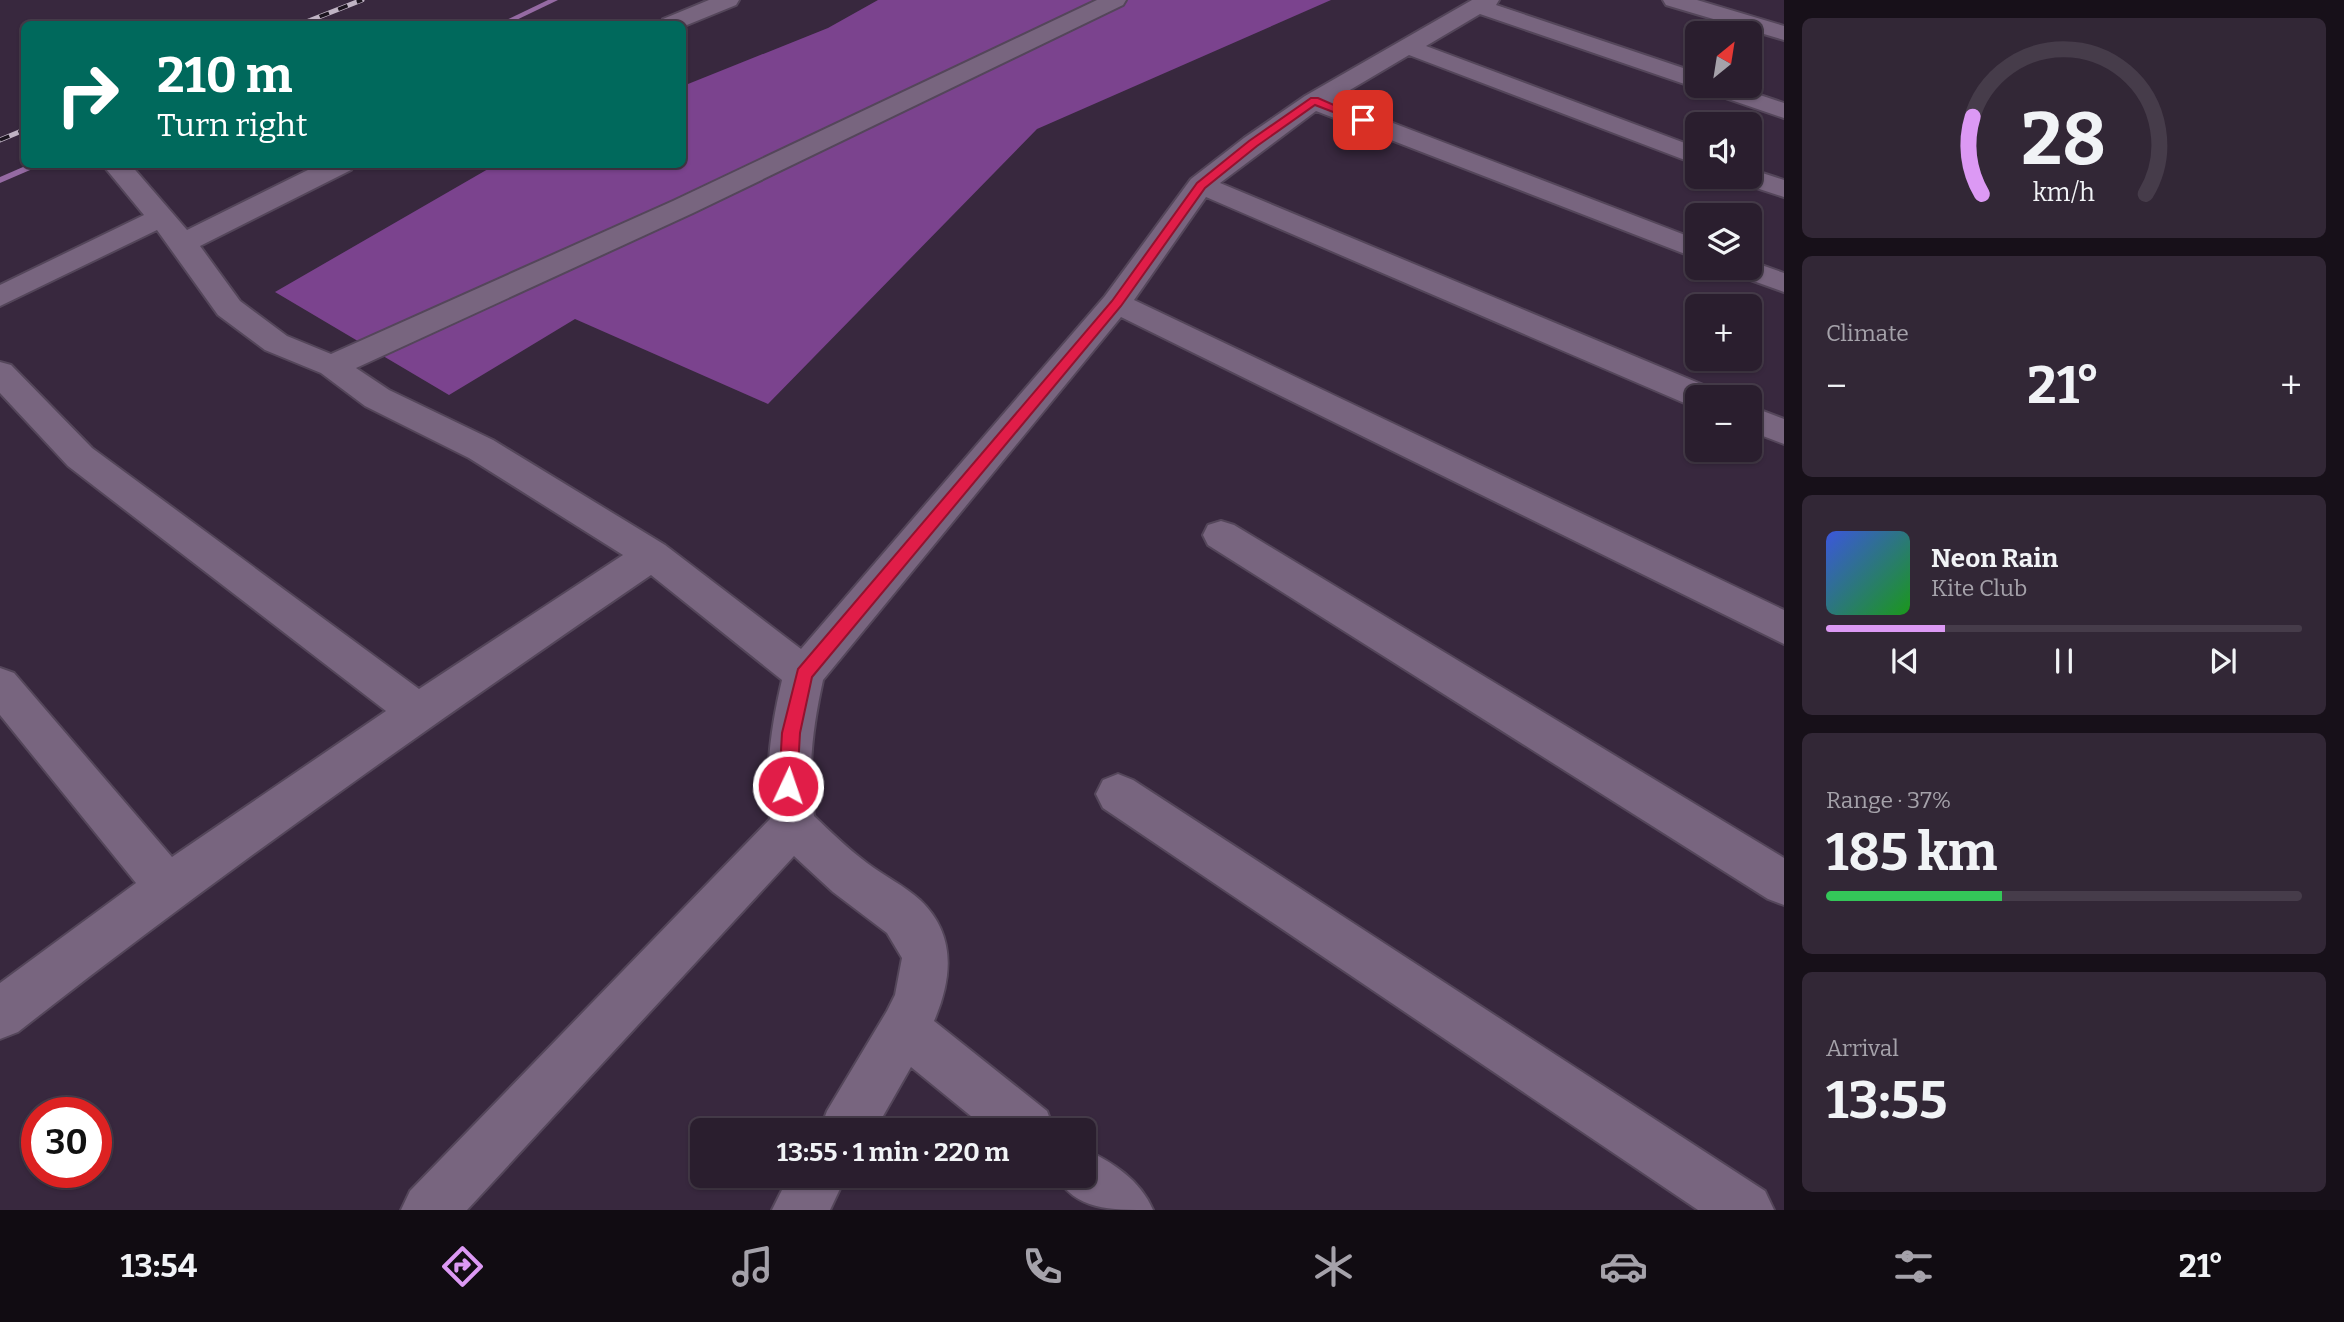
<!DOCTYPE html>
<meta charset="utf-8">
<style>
:root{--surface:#2a1e2e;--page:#322736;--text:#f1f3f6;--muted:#a5a2aa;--line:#463c4a;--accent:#dc99f4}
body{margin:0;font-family:Bitter,serif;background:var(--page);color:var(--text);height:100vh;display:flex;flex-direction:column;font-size:26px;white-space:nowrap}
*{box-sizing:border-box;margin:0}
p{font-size:23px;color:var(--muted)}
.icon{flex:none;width:38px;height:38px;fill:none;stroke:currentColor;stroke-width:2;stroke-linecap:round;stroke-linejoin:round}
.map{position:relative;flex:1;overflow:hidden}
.drawer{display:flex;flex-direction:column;gap:18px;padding:18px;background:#171019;width:560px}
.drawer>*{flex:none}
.banner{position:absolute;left:21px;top:21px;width:665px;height:147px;border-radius:10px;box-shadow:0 2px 5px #0004,0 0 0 2px var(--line);background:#00695c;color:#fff;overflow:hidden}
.needle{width:46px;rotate:30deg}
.buttons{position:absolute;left:1685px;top:21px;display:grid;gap:14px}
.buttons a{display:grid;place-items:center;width:77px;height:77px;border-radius:10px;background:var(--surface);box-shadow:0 2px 5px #0004,0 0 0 2px var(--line);font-size:35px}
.speed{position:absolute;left:21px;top:1097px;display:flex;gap:14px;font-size:35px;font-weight:700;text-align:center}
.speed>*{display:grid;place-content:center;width:91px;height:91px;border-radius:50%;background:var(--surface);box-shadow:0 2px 5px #0004,0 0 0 2px var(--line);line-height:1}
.speed .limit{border:10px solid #d22;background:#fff;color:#111}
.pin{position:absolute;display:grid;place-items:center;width:60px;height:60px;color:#fff;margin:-30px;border-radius:14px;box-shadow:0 4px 10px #0006}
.me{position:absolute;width:77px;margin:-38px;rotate:3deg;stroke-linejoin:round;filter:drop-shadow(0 0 5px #0008)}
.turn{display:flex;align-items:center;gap:24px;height:147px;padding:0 21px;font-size:32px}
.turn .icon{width:91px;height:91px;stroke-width:2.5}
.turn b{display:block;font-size:49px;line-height:60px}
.big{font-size:52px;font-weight:700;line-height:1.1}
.drawer .widget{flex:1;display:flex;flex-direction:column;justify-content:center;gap:10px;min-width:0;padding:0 24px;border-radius:10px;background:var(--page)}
.drawer .dial{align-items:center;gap:0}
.dial svg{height:182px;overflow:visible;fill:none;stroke:var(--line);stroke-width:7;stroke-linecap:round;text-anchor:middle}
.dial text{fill:var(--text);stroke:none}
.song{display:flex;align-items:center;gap:21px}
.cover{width:84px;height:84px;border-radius:10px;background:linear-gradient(135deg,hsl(230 70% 55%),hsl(120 70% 35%))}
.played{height:7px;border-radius:4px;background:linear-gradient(90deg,var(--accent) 25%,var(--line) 25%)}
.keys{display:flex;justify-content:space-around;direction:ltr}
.heat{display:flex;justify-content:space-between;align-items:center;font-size:38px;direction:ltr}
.charge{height:10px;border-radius:5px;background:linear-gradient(90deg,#34c759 37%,var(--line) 0)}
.trip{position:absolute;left:690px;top:1118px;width:406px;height:70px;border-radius:10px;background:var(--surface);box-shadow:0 2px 5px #0004,0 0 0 2px var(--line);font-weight:700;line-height:70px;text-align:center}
.tab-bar{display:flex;height:112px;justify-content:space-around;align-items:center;background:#110c12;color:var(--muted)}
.tab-bar .icon{width:49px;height:49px}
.tab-bar .active{color:var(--accent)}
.tab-bar b{font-size:32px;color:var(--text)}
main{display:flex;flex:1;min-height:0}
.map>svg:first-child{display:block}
.forest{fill:#7b438e}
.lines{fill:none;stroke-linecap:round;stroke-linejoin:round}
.stream{fill:#956aa3;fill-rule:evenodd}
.minor-casing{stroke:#54465a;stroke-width:4}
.minor{fill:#78657f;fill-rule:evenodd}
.rail-casing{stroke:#c0b4c4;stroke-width:5}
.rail{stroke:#1b141e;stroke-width:3.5;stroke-dasharray:10;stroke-linecap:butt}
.route{fill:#e11d48;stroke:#92132f;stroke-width:2}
</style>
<main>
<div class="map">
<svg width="1784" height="1210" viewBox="0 0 1784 1210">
<rect width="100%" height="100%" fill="#38283e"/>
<!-- forest -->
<path class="forest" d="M878,0H1331L1037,129L768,404L575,319L449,395L275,292L495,165L682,164L683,86L828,28Z"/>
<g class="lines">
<!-- stream -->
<g class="stream">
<path d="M548,0H558L508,24H498Z"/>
<path d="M30,164H44L0,183V177Z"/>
</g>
<!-- minor casing -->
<g class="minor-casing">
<g id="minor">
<path d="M709,0H739L736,5L682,27V24H660L663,19Z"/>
<path d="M1097,0H1126L1123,5L693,213L356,368L389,390L493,440L665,545L801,649L1105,296L1191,179L1244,138L1305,96L1472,0H1499L1496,5L1698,73V86H1733L1784,103V118L1480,14L1426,46L1698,148V165L1409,55L1333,100L1698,240V259L1316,111L1220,183L1713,389L1717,397H1698V407L1689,405L1206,197L1134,300L1784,610V644L1121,317L823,680C813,726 807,769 814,816C831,832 848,849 867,863C884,876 905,886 920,900C957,935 952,979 934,1021L1047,1111L1054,1130H988L911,1067L875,1130H820L827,1111L887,1011L895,995L902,958L887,933L833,892L794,856L467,1210H401L410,1191L770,819C765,770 771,727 782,680L651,575C436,722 223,871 18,1032L0,1039V983L136,883L0,715V668L14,673L172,857L386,711L68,466L0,393V362L11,365L92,448L419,689L623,555L469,458L365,406L321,373L265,350L218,315L157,230L0,306V285L144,215L102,164H130L187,230L320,164H355L351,170L200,246L240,301L287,336L331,354L673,201Z"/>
<path d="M1663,0H1697L1784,26V40L1666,5Z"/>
<path d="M1750,169L1784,180V197L1741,183L1737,177H1750Z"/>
<path d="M1750,261L1784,273V292L1734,274L1729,268H1750Z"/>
<path d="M1750,406L1784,419V444L1750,431Z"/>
<path d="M1221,521L1234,525L1784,858V905L1768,899L1208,545L1203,535L1208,525Z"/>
<path d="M1118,774L1133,780L1765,1191L1774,1210H1698L1103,808L1096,794L1103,780Z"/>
<path d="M1083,1149C1112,1161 1141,1181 1153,1210C1109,1210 1076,1210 1056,1176H1083Z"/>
<path d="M789,1176H846L830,1210H772Z"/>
</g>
</g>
<!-- minor -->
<use href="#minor" class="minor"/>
<!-- rail casing -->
<g class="rail-casing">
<g id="rail">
<path d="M301,24L362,0"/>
<path d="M0,140L24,130"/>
</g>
</g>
<!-- rail -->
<use href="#rail" class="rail"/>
</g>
<!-- route -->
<path class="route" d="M1311,98H1318L1368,120L1359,122L1315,105L1257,146L1205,188L1121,306L812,677L800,733L797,786L795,791H782L779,786L782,733L798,669L1112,301L1197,183L1249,141Z"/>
</svg>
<div class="buttons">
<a><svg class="needle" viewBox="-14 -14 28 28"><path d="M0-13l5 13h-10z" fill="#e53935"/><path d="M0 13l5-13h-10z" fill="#a5a2aa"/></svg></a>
<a><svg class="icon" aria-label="sound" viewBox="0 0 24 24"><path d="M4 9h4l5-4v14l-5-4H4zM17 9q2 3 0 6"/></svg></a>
<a><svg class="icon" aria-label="layers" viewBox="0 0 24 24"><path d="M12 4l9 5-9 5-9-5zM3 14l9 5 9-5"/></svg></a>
<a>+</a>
<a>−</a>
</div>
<div class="speed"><div class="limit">30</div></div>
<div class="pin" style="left:1363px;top:120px;background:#d93025"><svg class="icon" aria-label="arrive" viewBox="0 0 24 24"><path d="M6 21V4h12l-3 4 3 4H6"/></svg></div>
<svg class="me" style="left:788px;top:786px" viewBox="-20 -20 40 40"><circle r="17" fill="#e11d48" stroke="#fff" stroke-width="3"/><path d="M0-11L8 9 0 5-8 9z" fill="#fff"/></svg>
<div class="trip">13:55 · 1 min · 220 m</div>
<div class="banner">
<div class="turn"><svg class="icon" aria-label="right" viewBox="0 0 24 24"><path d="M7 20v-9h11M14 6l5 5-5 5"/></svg><div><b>210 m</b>Turn right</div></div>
</div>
</div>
<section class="drawer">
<div class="widget dial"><svg viewBox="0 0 100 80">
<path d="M14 69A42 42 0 1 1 86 69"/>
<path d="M14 69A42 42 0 0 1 10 35" stroke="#dc99f4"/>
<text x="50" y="56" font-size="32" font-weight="700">28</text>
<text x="50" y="72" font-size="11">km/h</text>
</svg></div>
<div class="widget"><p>Climate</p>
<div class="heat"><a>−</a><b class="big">21°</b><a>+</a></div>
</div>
<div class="widget">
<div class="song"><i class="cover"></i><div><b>Neon Rain</b><p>Kite Club</p></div></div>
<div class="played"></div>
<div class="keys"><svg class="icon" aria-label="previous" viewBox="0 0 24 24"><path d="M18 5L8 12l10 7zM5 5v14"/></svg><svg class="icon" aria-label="pause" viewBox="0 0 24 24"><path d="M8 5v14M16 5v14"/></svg><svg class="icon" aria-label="next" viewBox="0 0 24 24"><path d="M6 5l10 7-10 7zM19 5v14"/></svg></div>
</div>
<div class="widget"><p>Range · 37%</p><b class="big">185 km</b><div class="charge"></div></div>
<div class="widget"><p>Arrival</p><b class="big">13:55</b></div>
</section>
</main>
<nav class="tab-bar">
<b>13:54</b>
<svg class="icon active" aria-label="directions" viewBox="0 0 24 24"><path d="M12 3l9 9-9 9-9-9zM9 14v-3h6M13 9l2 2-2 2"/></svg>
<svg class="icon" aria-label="music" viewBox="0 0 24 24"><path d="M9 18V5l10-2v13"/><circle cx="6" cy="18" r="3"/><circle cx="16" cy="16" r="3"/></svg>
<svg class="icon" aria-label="phone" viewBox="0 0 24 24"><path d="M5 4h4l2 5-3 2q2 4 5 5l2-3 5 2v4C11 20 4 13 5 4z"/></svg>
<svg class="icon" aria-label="climate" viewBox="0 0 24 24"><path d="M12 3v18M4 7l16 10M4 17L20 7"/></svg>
<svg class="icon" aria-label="car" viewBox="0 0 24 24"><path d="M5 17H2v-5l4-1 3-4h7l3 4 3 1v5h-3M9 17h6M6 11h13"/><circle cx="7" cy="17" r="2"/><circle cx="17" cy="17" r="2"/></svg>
<svg class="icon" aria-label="filters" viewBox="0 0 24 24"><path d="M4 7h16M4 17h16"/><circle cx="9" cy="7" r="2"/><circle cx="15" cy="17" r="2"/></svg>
<b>21°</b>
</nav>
